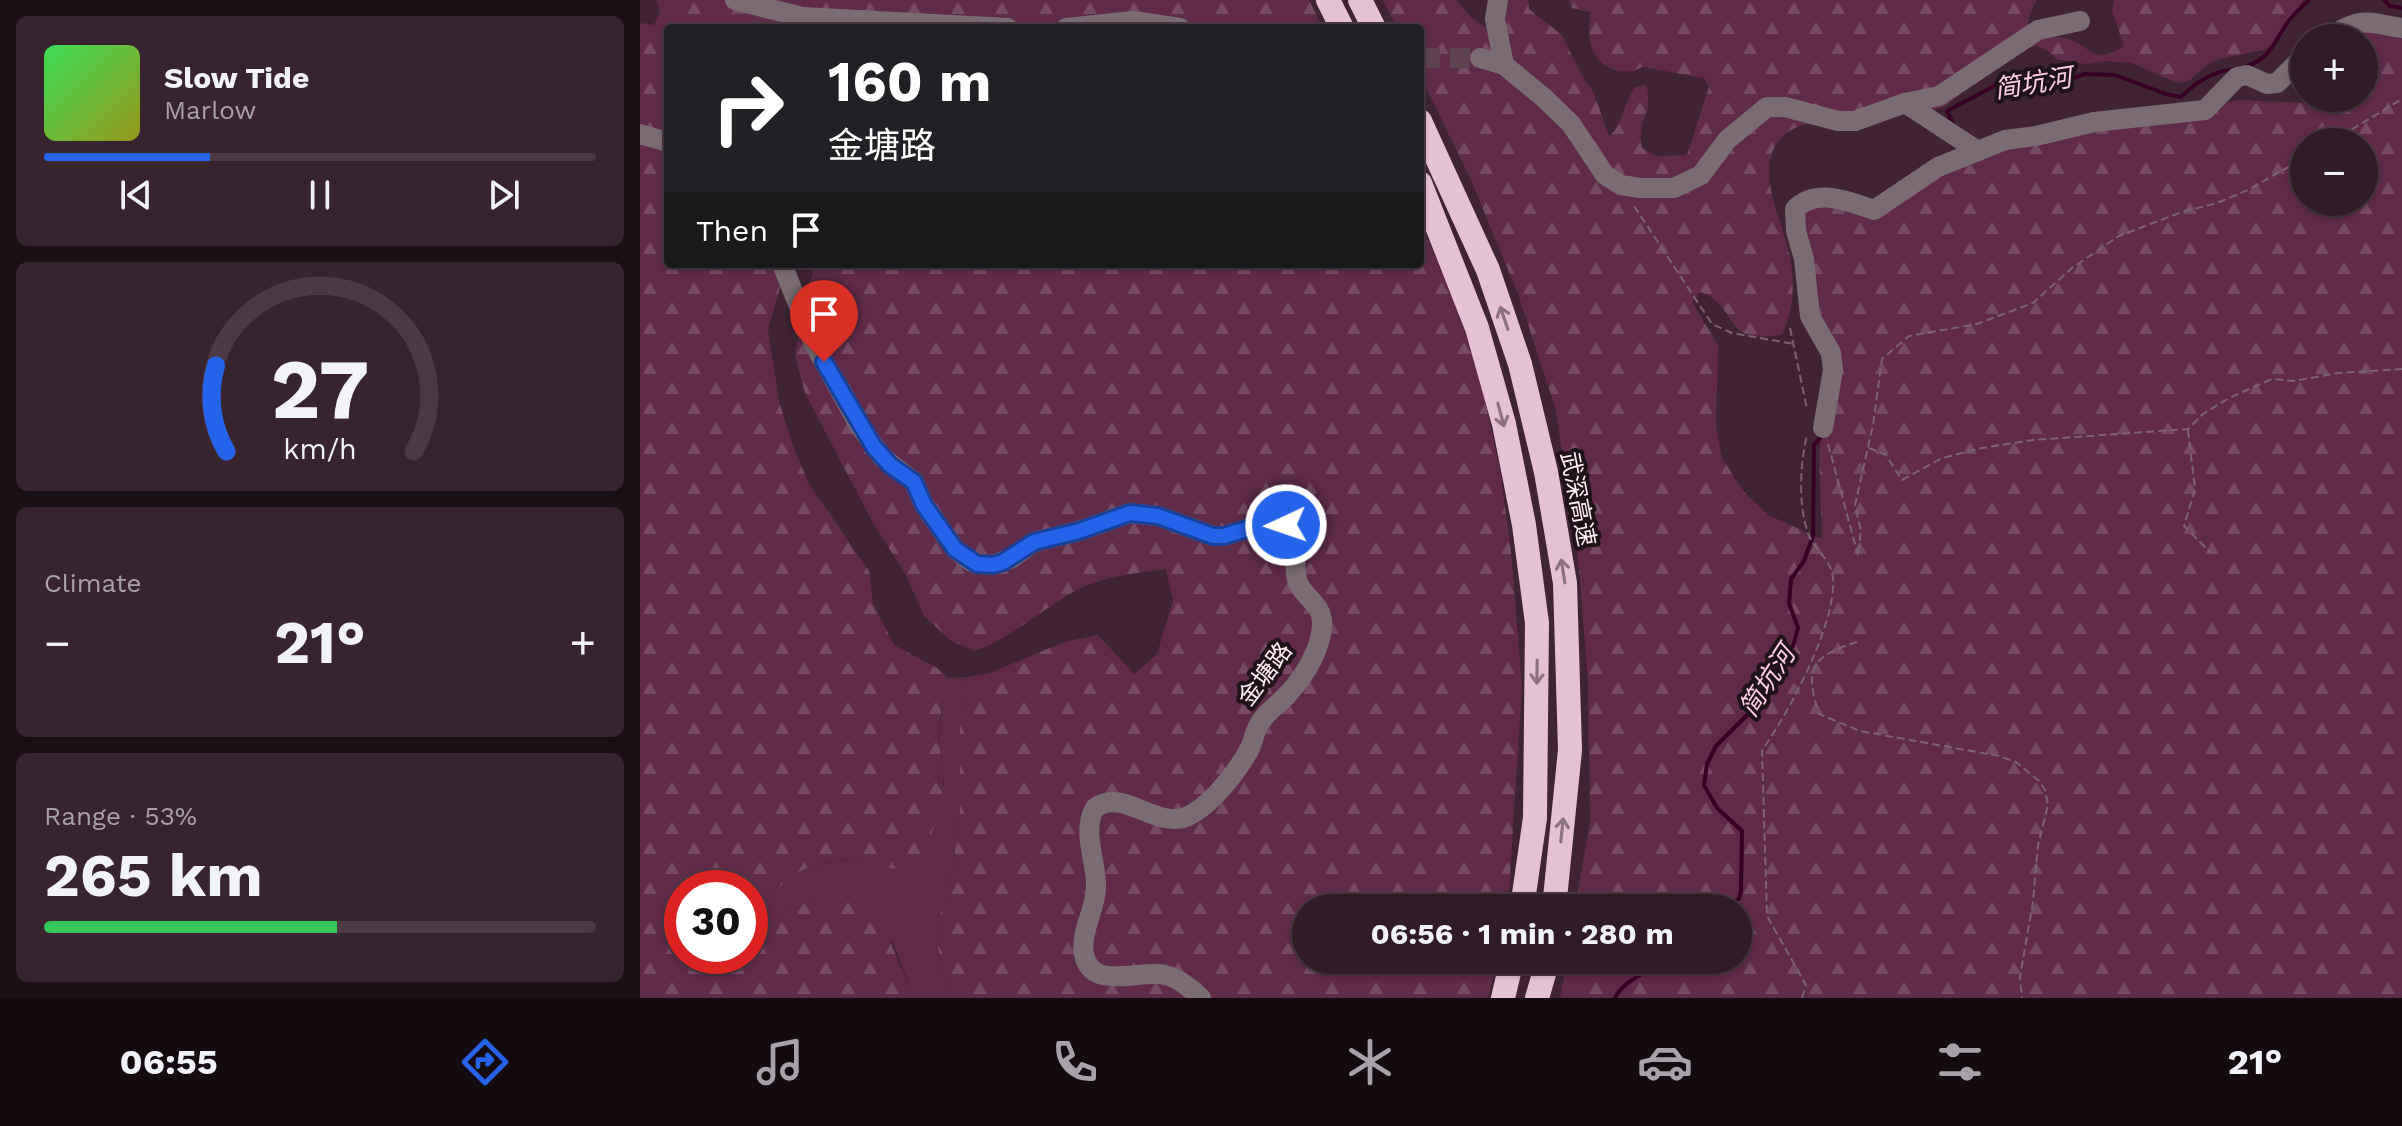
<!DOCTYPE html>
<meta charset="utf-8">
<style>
:root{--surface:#301b26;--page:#38242e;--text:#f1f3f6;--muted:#a8a1a7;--line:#4b3943;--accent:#2563eb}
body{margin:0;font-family:"Work Sans","Noto Sans SC",sans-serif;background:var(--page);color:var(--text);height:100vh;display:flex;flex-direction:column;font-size:30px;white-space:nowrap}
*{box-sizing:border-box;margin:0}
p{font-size:26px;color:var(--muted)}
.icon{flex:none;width:44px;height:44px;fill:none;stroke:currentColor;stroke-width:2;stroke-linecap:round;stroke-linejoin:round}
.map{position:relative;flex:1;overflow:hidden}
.details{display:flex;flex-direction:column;gap:16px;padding:16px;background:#1a0f15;width:640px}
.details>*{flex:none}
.top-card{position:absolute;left:24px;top:24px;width:760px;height:244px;border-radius:8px;box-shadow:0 2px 6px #0004,0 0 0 2px var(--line);background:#202124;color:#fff;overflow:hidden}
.tools{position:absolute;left:1650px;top:24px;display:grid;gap:16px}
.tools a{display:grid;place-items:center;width:88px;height:88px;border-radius:50%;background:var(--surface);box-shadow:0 2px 6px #0004,0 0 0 2px var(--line);font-size:40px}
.speed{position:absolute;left:24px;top:870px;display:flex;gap:16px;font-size:40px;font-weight:700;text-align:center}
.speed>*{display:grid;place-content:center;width:104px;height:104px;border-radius:50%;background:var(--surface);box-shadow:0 2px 6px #0004,0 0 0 2px var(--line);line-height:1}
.speed .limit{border:12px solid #d22;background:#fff;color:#111}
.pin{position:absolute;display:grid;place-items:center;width:68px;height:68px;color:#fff;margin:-82px -34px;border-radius:50% 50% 50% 0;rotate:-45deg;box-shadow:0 0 8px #0007}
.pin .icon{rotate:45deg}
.me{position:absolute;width:88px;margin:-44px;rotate:267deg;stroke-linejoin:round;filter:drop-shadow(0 0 6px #0008)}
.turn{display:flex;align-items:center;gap:28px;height:168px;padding:0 32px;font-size:36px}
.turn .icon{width:104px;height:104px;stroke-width:2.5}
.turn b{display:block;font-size:56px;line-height:68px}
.then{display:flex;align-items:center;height:76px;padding:0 32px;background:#0003;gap:16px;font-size:30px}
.big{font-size:60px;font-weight:700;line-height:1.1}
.details .widget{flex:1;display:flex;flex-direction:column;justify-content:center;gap:12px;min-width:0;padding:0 28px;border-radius:12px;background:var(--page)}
.details .dial{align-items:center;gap:0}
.dial svg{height:208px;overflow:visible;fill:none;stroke:var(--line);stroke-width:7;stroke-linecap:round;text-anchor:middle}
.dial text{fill:var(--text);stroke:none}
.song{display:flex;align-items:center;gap:24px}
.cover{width:96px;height:96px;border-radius:12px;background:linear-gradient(135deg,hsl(130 70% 55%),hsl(60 70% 35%))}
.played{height:8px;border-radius:4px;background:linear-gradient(90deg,var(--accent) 30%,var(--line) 30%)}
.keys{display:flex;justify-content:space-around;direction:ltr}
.heat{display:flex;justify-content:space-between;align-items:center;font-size:44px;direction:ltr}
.charge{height:12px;border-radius:6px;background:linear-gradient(90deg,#34c759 53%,var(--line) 0)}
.trip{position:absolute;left:652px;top:894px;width:460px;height:80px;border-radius:40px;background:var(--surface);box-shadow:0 2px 6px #0004,0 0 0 2px var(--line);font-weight:700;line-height:80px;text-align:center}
.dock{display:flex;height:128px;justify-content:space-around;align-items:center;background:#130b0f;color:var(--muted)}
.dock .icon{width:56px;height:56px}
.dock .on{color:var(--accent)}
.dock b{font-size:36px;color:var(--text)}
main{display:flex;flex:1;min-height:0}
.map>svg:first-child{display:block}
.green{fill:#5f2b49}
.forest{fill:url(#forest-firs);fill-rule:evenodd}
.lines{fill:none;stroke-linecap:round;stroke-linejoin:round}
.stream{stroke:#380024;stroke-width:4}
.minor-tunnel{stroke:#5d4250;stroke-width:20;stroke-dasharray:20 10;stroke-linecap:butt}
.path{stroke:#7c6370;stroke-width:2;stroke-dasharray:8 4;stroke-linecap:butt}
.minor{stroke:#7b6c73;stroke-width:20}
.highway{stroke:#e6c0d3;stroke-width:24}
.oneway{stroke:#8c727f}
.route-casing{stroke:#184099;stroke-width:20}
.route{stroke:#2563eb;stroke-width:14}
.labels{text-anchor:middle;stroke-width:8;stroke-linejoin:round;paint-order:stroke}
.street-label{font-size:24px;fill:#ffeff6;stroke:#1f1219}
.water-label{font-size:26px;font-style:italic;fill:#ffcfe7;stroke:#1f1219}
</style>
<main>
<section class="details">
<div class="widget">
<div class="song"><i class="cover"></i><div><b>Slow Tide</b><p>Marlow</p></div></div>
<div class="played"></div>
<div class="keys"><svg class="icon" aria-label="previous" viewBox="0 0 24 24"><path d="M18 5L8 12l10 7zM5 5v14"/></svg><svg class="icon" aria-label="pause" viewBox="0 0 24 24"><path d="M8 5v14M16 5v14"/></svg><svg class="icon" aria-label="next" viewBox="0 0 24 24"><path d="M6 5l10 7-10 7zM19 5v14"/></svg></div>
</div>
<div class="widget dial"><svg viewBox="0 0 100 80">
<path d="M14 69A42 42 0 1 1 86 69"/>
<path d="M14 69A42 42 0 0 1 10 36" stroke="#2563eb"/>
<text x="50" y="56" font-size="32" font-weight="700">27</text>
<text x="50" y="72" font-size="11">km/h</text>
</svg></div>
<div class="widget"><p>Climate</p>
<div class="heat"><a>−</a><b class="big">21°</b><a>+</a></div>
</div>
<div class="widget"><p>Range · 53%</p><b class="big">265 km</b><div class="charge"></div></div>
</section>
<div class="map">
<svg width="1762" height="998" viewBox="0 0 1762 998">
<defs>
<pattern id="forest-firs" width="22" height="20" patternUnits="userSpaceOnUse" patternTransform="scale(2)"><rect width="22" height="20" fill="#5f2b49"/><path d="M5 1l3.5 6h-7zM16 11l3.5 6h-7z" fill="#774a64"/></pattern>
</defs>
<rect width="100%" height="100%" fill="#402433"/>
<!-- green -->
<path class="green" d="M328,677L320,712V809L312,875L296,929L301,970L310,998H274L253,943L174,900L145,912L126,914L123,905C153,868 179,857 226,862L304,785L299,733L307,678Z"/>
<!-- forest -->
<g class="forest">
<path d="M14,0H669L683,28H28V264H143L142,281L128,329L139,401L153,446L168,482L229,571L233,603L254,645L297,668L307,678C306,697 299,714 299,733C299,749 303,765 303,782C303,802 289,854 271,865C258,873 243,866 229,863C183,853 151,870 123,905L126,914L145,912L174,900L204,893L234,903L274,998H0V23L14,25L20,12L17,2ZM42,888H110V956H42Z"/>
<path d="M743,0H816L833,19L849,29L867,0H888L889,9L922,35L939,70L954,93L969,136C983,127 984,101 995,87L1006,85C1015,111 996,121 1002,148L1016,156L1047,155L1069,87L1064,78L1002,67C983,79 957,67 951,45C948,34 949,23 950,12L932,8L929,0H1397L1390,13L1388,25L1399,37C1407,38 1418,36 1425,38C1452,45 1452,67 1484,46L1472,11L1474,0H1663L1641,38L1624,50L1579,59L1568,64L1549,81L1537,83L1492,63L1464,61L1446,64L1416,59L1408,51L1396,46L1374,51L1304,107L1286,112L1343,146L1600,100L1667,103L1679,98H1724V38H1714L1726,28L1762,23V998H920L927,960H1098V908H935L950,822L948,681L937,545L915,407L878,294L832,182L780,75V28H757ZM1262,113L1324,151L1235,208L1153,205L1188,387L1179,454L1182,539L1128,515L1104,492L1082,458L1076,427L1078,345L1052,302L1060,292C1099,304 1081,348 1142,334C1155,311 1155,276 1148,249C1137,207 1105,147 1162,125ZM1664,142H1724V202H1664Z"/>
<path d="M780,222L813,298L839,372L860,470L871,551L882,687L868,908H666V960H857L848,998H310L301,970L296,929L312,875L320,809V712L328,677L350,673L424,642L458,635L494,674L517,654L533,601L526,569C499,573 466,576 441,588C404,606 375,637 335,651L311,641L284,616L265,573L234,525L165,393L155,356L166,293L176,264H780Z"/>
</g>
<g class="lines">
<!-- stream -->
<g class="stream">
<path d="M1744,0L1750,6L1762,8"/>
<path d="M1607,66C1629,59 1634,43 1646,25C1652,15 1661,8 1669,0"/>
<path d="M1314,126L1307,111L1358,84L1390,88L1416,84L1445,74L1475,75L1526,94L1541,97C1556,82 1573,71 1594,69"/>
<path d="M1036,908C1061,894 1072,912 1099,899L1101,890L1102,831L1077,808L1064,785L1067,764L1076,746L1110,712L1117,693L1153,646L1158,628L1149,603L1151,579L1164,561L1173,536L1174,445L1182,436"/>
<path d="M975,998C984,979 1007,975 1020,960"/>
</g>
<!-- minor-tunnel -->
<path class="minor-tunnel" d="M780,58H840"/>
<!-- path -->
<g class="path">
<path d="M1691,142L1762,99"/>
<path d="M994,206L1072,324L1092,333L1154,344"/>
<path d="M162,269L168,264"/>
<path d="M1150,328L1167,409"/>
<path d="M1548,430L1555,489L1544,526L1571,553"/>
<path d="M1188,444L1218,555"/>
<path d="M1229,448L1246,455L1262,480L1302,458L1342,448L1393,440L1548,429L1563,414L1589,398L1632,379L1654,381L1698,373L1762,369"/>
<path d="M1218,553L1221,531L1215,505L1233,425L1242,359L1269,336L1337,324L1393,303L1432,268L1479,236L1542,212L1577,203L1608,190L1664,158"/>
<path d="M1217,642C1172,656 1164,668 1179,714L1220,731L1359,756L1376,762L1399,781L1405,790L1408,805L1398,845L1393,902L1380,977L1382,998"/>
<path d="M1162,998L1166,985L1127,916L1122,750C1147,717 1205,609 1191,569C1186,556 1172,546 1168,533C1158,505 1160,463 1167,435"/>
</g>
<!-- minor -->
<g class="minor">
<path d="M95,0L162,17L368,28"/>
<path d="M858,0L855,19L864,65"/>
<path d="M426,28L493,21L540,28"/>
<path d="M1688,38C1722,16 1724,22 1762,28"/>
<path d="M840,58L864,65L903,97L931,124L965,175L981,185L1000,188H1034L1061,175L1087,140L1127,107H1145L1198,121H1215L1265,103L1338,151L1298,167L1234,210C1210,202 1177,187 1155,209L1156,231L1164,259L1170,316L1191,353L1193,370L1183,428"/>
<path d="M1265,103L1299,96L1398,30L1440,21"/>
<path d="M0,134L28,142"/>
<path d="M1338,151L1365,140L1396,136L1454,122L1565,110L1597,77L1607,75L1627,84L1637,83L1664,56"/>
<path d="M142,264L174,344L219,425L242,457L274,482L284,505L315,549L330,561L337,564L353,565L372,558L394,542L439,531L490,513L518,516L573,536H584L635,520C666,527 650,562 658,583C665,598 683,605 682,624C682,648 664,677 648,694C640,703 629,710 622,720C615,728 614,739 610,748C598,771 568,810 543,818C514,826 481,788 455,808C441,830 457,863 456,887C456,910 440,930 444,954C451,992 500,969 525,975C539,978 551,989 561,998"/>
</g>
<!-- highway -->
<g class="highway">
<path d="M688,0L702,28"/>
<path d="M720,0L734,28"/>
<path d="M780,121L848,270L880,364L906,472L925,583L930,750L914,908"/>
<path d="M780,183L837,328L864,424L884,525L897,623L895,818L882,908"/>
<path d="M863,998L872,960"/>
<path d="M897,998L908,960"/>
</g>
</g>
<!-- one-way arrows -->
<defs><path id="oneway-shaft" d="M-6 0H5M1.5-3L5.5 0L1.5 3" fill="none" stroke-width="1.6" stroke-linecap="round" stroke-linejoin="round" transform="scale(2)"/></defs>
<g class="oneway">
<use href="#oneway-shaft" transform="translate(864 318) rotate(-109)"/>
<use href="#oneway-shaft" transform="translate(861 415) rotate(75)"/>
<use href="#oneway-shaft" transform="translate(923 571) rotate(-99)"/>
<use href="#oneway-shaft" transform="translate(897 672) rotate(91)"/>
<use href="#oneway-shaft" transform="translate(922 830) rotate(-84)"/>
</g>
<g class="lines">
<!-- route casing -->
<g class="route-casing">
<path id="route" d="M184,362L234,447L250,465L274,482L284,505L315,549L337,564L353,565L363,562L394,542L439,531L490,513L518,516L573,536H584L635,520L646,525"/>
</g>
<!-- route -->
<use href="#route" class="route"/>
</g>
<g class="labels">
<!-- street labels -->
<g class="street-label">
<text transform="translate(938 499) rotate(79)" y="8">武深高速</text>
<text transform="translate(625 674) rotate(-53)" y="8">金塘路</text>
</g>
<!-- water labels -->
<g class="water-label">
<text transform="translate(1393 83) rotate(-9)" y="9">简坑河</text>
<text transform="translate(1127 681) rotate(-57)" y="9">简坑河</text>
</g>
</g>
</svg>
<div class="tools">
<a>+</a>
<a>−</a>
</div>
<div class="speed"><div class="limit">30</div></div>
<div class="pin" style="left:184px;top:362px;background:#d93025"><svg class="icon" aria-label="arrive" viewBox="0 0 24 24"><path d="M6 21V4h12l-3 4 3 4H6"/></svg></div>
<svg class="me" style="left:646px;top:525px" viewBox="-20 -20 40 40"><circle r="17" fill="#2563eb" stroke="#fff" stroke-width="3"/><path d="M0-11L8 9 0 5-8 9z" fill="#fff"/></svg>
<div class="trip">06:56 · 1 min · 280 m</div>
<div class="top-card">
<div class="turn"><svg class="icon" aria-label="right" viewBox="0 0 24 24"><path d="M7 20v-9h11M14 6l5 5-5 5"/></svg><div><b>160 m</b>金塘路</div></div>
<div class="then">Then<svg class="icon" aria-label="arrive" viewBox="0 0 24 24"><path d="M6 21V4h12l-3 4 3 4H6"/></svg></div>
</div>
</div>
</main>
<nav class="dock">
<b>06:55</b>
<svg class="icon on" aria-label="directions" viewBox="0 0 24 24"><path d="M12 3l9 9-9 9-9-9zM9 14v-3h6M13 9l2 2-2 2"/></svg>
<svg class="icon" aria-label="music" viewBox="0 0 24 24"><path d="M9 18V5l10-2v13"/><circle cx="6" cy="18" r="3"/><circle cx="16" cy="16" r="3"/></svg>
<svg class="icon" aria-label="phone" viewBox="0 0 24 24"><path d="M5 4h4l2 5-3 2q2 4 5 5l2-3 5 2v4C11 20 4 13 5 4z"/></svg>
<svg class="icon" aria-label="climate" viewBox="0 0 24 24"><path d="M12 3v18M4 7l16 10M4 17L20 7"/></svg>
<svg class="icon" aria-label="car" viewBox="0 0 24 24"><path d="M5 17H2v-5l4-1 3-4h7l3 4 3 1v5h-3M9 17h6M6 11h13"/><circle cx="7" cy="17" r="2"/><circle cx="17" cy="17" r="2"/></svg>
<svg class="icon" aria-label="filters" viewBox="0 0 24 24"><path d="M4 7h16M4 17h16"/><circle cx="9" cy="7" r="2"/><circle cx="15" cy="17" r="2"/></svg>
<b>21°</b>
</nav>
